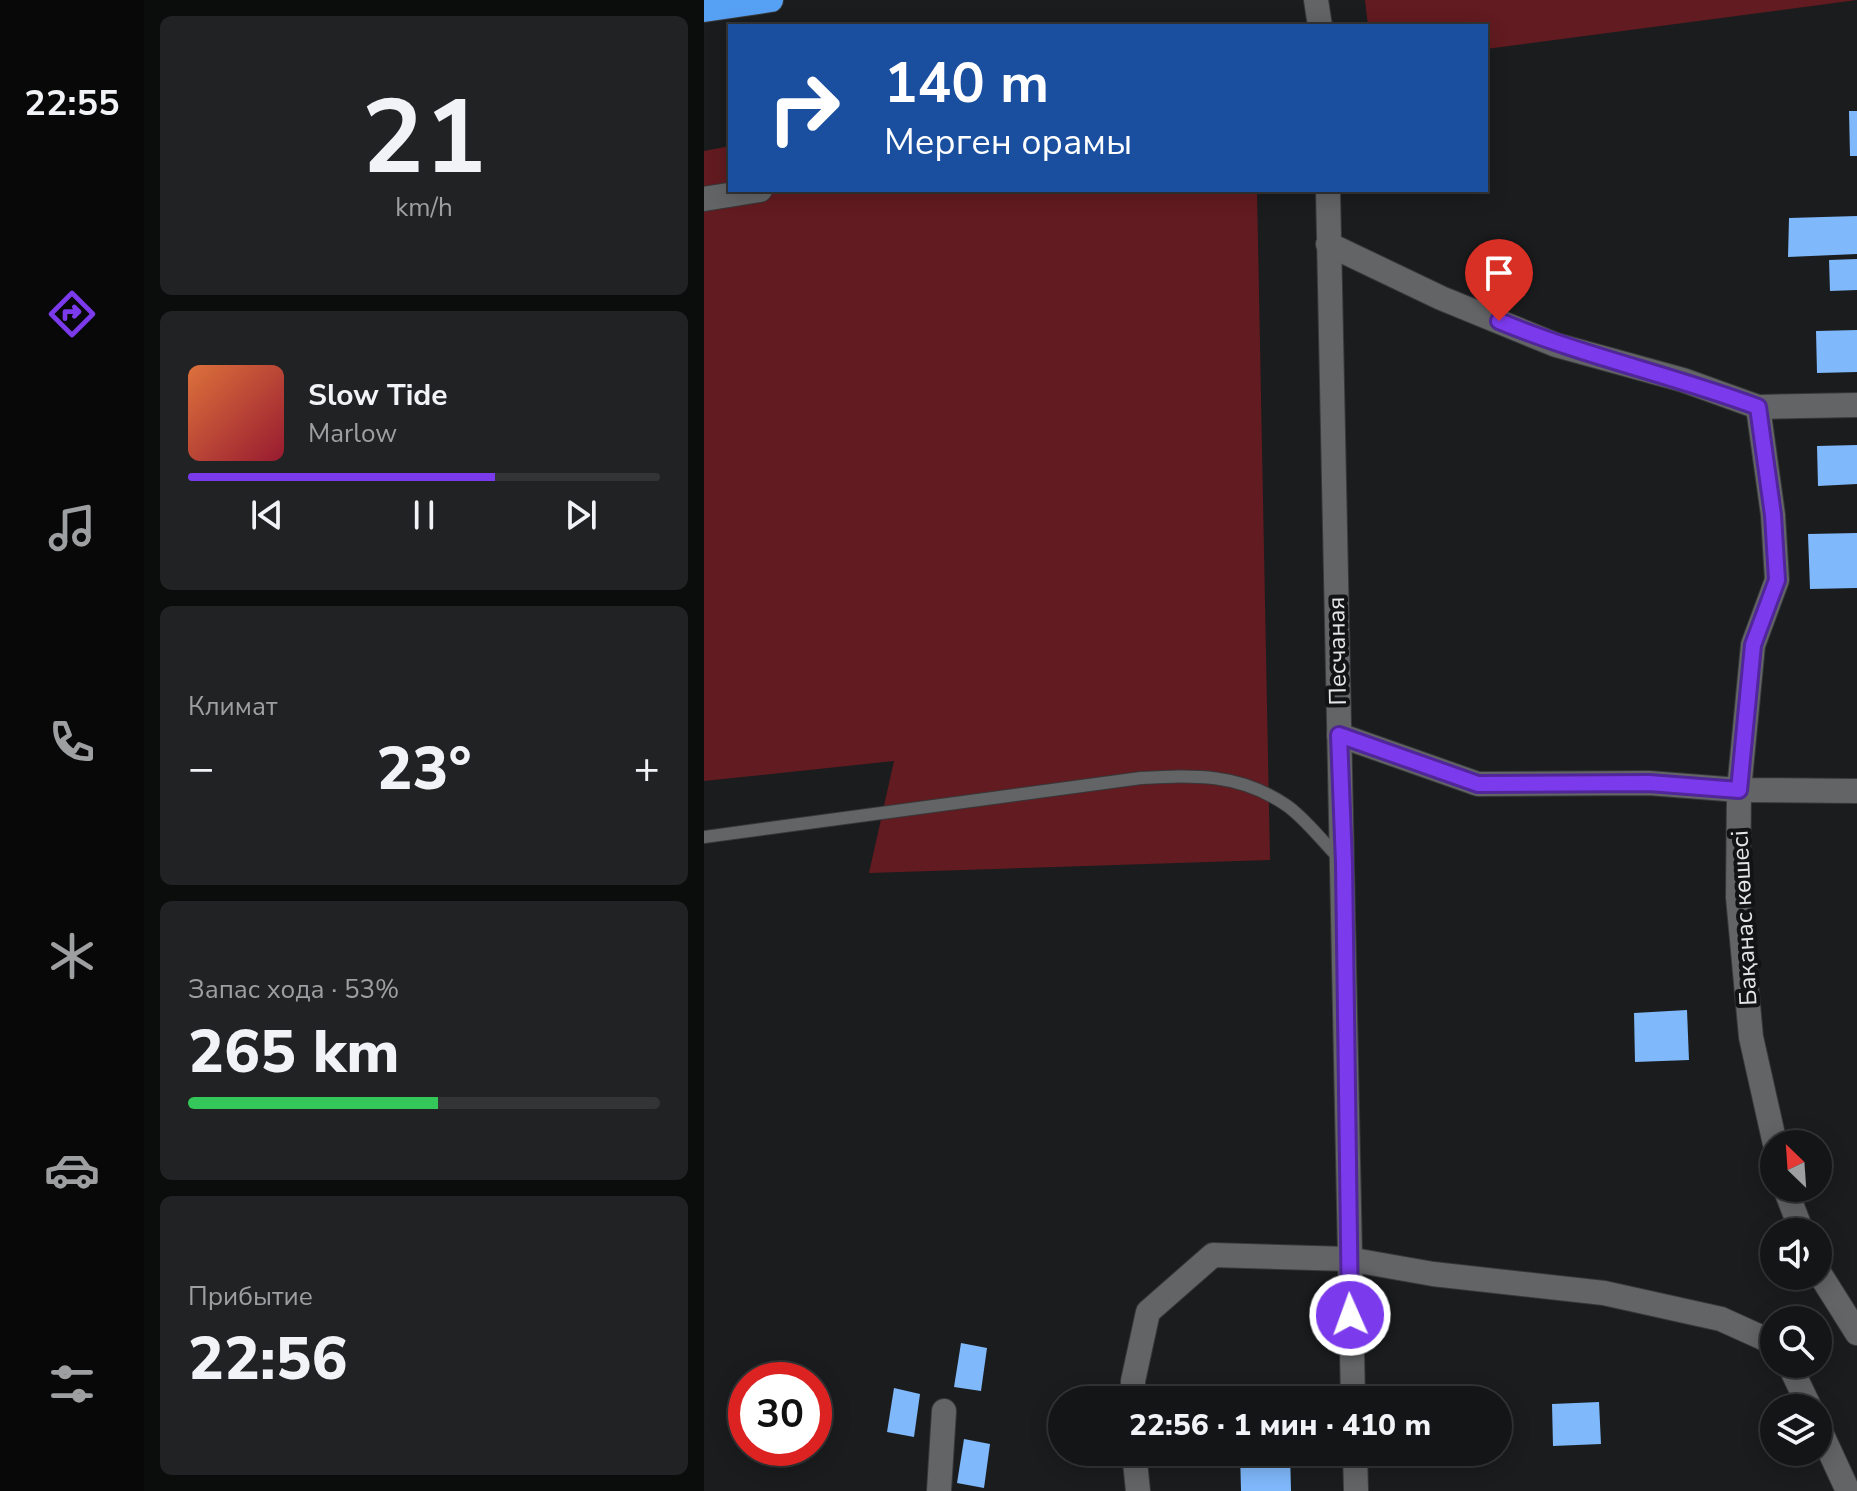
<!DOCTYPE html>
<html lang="ru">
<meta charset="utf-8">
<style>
:root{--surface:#141516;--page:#212223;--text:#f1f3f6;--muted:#9d9fa1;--line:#333435;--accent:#7c3aed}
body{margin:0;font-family:"Nunito Sans",sans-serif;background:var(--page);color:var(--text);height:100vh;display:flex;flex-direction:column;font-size:30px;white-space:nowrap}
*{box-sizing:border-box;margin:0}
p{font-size:26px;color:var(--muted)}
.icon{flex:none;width:44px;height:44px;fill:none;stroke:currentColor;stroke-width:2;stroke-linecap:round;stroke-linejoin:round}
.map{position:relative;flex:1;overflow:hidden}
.drawer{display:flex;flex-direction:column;gap:16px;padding:16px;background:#0b0c0c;width:560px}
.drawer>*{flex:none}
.top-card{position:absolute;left:24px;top:24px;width:760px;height:168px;border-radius:0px;box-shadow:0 4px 20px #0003,0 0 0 2px var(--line);background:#1a4fa0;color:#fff;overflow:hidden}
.needle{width:52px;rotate:335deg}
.fabs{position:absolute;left:1056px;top:1130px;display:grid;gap:16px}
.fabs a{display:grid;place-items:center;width:72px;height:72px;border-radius:50%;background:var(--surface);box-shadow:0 4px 20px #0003,0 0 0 2px var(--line);font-size:40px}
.speed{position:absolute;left:24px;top:1362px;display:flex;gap:16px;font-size:40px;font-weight:700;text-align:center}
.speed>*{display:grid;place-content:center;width:104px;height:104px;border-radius:50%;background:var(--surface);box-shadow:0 4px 20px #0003,0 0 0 2px var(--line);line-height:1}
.speed .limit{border:12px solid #d22;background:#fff;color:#111}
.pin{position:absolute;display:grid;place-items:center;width:68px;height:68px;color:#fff;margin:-82px -34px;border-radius:50% 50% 50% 0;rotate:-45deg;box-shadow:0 0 8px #0007}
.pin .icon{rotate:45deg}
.me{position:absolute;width:88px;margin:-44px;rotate:358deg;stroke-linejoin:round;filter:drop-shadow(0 0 6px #0008)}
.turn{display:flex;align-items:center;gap:28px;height:168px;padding:0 24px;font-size:36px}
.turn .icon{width:104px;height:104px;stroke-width:2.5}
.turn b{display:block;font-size:56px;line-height:68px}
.big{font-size:60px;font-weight:800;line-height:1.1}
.drawer .card{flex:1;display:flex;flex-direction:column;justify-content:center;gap:12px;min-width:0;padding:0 28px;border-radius:12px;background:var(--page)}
.drawer .dial{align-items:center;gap:0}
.dial b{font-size:104px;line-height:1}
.song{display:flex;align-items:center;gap:24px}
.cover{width:96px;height:96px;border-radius:12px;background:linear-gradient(135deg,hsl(20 70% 55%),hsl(350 70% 35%))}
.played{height:8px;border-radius:4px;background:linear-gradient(90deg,var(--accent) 65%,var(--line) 65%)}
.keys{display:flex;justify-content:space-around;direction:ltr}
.heat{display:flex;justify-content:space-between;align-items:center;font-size:44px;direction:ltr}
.charge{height:12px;border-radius:6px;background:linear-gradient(90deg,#34c759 53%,var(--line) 0)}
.trip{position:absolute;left:344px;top:1386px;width:464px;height:80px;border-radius:40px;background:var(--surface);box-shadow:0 4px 20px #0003,0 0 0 2px var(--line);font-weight:800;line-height:80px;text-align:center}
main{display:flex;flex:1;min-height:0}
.tabs{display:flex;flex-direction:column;width:144px;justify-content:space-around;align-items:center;background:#080809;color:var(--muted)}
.tabs .icon{width:56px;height:56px}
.tabs .current{color:var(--accent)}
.tabs b{font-size:36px;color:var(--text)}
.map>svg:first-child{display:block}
.green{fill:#621b20}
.building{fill:#7fb8fb}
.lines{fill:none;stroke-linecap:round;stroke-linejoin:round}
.lane-casing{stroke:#373839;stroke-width:14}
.street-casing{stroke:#373839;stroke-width:26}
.highway-casing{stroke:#373839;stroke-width:26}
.lane{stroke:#626466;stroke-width:12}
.street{stroke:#626466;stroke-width:24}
.highway{stroke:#57a1f5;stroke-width:24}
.route-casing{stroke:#51269a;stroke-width:20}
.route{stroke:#7c3aed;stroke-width:14}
.labels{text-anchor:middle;stroke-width:8;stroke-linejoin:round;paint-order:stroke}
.street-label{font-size:24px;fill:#e4e5e7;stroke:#111315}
</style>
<main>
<nav class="tabs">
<b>22:55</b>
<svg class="icon current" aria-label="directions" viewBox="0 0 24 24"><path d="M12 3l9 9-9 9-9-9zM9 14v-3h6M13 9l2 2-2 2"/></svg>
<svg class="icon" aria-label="music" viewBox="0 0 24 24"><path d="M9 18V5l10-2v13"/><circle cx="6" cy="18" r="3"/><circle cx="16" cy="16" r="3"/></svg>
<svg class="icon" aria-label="phone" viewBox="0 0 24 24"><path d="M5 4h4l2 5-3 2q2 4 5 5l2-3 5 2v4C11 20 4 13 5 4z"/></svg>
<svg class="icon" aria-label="climate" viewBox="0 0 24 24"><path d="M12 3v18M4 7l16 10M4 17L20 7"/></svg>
<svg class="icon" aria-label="car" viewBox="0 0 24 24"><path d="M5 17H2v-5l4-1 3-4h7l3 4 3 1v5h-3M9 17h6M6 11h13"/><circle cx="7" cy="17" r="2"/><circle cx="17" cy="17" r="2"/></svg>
<svg class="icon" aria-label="filters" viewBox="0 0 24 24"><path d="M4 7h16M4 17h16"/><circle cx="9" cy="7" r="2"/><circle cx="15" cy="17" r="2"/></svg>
</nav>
<section class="drawer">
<div class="card dial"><b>21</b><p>km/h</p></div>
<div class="card">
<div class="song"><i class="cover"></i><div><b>Slow Tide</b><p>Marlow</p></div></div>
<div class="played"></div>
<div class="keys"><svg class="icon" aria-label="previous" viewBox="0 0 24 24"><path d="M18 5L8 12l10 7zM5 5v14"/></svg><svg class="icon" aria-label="pause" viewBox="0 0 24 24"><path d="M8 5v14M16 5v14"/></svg><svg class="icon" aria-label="next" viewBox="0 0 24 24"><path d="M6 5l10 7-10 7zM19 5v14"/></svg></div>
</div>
<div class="card"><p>Климат</p>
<div class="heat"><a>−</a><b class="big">23°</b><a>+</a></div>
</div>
<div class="card"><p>Запас хода · 53%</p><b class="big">265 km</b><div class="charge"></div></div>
<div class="card"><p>Прибытие</p><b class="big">22:56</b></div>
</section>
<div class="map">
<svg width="1153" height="1491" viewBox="0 0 1153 1491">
<rect width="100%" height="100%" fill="#1a1c1e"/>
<!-- green -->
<g class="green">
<path d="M661,0H1153L782,49V26H664Z"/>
<path d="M26,146V190H553L566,860L165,873L190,761L0,781V151Z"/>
</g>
<!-- building -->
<g class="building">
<path d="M1145,111H1153V156H1146Z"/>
<path d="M1153,216V254L1084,257L1085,218Z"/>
<path d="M1153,259V290L1126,291L1125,260Z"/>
<path d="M1153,330V372L1113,373L1112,331Z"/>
<path d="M1153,445V484L1114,486L1113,446Z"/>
<path d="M1153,533V588L1106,589L1104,534Z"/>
<path d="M983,1010L985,1060L931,1062L930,1013Z"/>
<path d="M257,1343L283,1348L277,1391L250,1387Z"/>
<path d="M190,1388L216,1394L210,1437L183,1432Z"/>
<path d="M895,1402L897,1444L849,1446L848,1404Z"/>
<path d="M260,1439L286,1444L280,1488L253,1483Z"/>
<path d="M536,1452H586L587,1491H537Z"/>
</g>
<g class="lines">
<!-- lane casing -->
<g class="lane-casing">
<path id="lane" d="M0,837L437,778C490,775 535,773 582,805C601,818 618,841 635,858"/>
</g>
<!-- street casing -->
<g class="street-casing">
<g id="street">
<path d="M612,0L616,26"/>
<path d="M624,190L649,1400"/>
<path d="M0,199L56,190"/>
<path d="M624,244L737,298L852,345L979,380L1054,407L1153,405"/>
<path d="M1054,407L1069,515L1073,580L1049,645L1035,790L1034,897L1047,1037L1071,1144"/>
<path d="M635,735L774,784L945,783L1035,790L1153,791"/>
<path d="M1081,1188L1098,1232"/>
<path d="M1114,1271L1153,1333"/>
<path d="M1085,1364L1106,1408"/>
<path d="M429,1400V1381L444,1312L509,1255L644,1259L729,1274L900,1293L1017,1319L1070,1343"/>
<path d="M1114,1426L1144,1491"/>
<path d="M430,1452L434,1491"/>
<path d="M651,1452L652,1491"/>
<path d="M235,1491L240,1411"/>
</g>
</g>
<!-- highway casing -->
<g class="highway-casing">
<path id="highway" d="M0,10L67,0"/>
</g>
<!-- lane -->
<use href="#lane" class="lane"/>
<!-- street -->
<use href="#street" class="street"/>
<!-- highway -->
<use href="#highway" class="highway"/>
</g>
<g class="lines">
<!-- route casing -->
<g class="route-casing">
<path id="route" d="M646,1315L640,863L635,735L774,784L945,783L1035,790L1049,645L1073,580L1069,515L1054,407C968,375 879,356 795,321"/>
</g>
<!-- route -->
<use href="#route" class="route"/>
</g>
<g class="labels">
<!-- street labels -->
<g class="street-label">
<text transform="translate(633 651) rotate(-91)" y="8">Песчаная</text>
<text transform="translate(1040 918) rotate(-93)" y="8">Бақанас көшесі</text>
</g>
</g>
</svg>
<div class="fabs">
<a><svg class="needle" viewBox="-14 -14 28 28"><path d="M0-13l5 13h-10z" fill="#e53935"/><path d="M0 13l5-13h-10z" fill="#9d9fa1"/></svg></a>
<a><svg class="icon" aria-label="sound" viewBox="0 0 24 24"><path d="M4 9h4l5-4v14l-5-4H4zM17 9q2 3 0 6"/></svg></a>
<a><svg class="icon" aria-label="search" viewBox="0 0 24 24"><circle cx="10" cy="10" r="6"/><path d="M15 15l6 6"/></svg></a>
<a><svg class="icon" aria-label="layers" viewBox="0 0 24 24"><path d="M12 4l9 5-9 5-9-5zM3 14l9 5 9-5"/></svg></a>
</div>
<div class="speed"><div class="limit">30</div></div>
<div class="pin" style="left:795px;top:321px;background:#d93025"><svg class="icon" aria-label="arrive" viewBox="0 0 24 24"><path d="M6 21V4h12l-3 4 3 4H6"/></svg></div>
<svg class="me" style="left:646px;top:1315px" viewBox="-20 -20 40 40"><circle r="17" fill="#7c3aed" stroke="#fff" stroke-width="3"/><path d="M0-11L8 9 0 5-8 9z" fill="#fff"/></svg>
<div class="trip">22:56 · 1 мин · 410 m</div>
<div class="top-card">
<div class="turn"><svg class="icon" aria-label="right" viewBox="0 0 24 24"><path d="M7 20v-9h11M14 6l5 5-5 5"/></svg><div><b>140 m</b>Мерген орамы</div></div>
</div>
</div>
</main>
